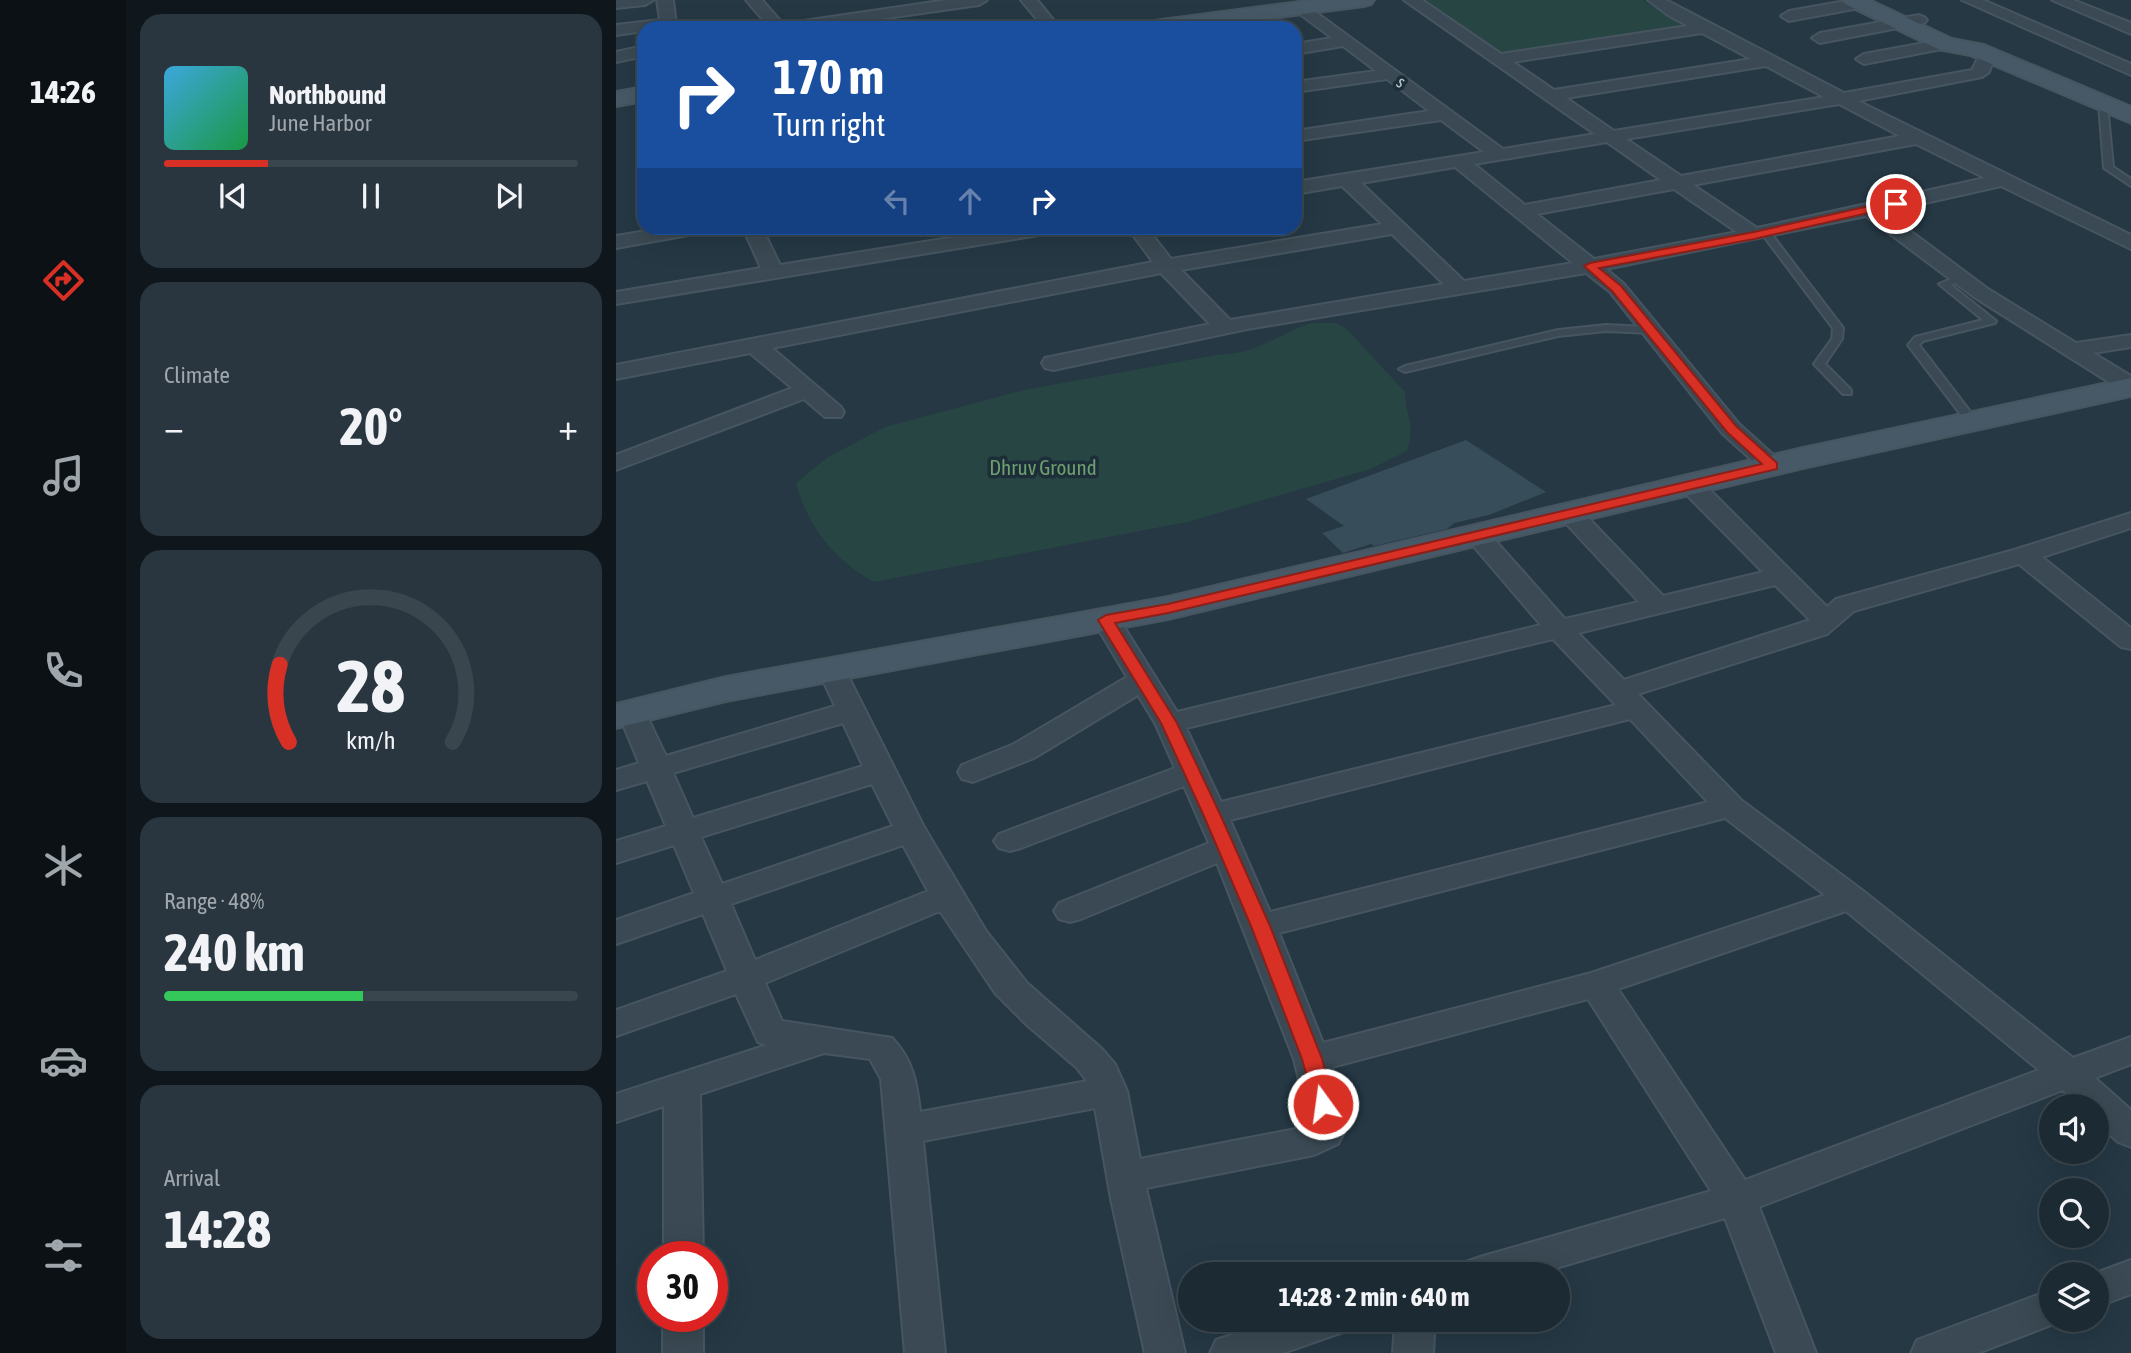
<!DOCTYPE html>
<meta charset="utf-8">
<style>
:root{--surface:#1c2a33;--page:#29363f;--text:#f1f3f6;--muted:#a0a7ac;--line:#3a464e;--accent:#d93025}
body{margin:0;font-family:"Asap Condensed",sans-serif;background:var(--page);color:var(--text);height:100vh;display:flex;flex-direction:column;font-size:26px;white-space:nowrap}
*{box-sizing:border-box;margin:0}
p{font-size:23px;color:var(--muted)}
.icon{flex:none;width:38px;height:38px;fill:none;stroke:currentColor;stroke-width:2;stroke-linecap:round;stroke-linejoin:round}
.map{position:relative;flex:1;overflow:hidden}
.details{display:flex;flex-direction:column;gap:14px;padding:14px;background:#0f171c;width:490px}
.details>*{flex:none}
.banner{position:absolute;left:21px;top:21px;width:665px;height:214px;border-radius:21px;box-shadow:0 7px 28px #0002,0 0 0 2px var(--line);background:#1a4fa0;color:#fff;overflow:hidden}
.fabs{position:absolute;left:1423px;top:1094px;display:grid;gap:14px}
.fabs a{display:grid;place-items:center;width:70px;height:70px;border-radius:50%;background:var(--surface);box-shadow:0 7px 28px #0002,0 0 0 2px var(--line);font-size:35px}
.speed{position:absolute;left:21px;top:1241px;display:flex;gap:14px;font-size:35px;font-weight:700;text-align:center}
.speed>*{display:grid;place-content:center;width:91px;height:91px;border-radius:50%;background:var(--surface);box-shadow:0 7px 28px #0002,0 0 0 2px var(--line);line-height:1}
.speed .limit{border:10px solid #d22;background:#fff;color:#111}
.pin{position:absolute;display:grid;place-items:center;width:60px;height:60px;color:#fff;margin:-30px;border:4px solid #fff;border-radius:50%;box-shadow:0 2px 7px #0007}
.me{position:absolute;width:77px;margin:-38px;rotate:346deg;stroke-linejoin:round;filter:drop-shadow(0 0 5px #0008)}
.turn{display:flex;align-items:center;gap:24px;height:147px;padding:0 21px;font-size:32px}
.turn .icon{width:91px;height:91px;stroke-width:2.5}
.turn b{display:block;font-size:49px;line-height:60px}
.lanes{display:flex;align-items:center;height:66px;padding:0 21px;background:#0003;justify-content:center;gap:35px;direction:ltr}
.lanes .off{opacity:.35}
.big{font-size:52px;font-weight:700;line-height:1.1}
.details .card{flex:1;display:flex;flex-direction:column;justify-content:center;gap:10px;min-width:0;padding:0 24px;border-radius:21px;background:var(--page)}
.details .dial{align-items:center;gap:0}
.dial svg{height:182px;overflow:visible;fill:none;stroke:var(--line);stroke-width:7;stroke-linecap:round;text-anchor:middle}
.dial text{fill:var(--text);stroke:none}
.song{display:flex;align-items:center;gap:21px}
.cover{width:84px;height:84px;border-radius:10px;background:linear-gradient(135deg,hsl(200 70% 55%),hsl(140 70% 35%))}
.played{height:7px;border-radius:4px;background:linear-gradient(90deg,var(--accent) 25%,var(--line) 25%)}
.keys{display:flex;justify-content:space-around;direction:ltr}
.heat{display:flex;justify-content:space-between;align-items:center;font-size:38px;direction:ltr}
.charge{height:10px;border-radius:5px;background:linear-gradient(90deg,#34c759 48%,var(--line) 0)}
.trip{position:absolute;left:562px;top:1262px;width:392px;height:70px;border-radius:35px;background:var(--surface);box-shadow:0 7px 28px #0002,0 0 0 2px var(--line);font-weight:700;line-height:70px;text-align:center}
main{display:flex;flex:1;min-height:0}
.dock{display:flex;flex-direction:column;width:126px;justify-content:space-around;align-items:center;background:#0b1114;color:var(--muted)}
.dock .icon{width:49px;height:49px}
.dock .selected{color:var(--accent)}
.dock b{font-size:32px;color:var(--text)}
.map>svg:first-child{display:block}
.green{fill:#274543}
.building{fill:#374d5a}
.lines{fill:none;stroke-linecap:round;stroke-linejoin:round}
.lane-casing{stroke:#465560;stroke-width:4}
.street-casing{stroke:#465560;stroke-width:4}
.secondary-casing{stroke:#465560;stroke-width:4}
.lane{fill:#3a4953;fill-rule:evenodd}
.street{fill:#3a4953;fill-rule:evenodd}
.secondary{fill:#475967;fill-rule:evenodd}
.route{fill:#d93025;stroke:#8d1f18;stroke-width:2}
.labels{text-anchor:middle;stroke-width:7;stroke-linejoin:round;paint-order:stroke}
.far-street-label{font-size:18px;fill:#b7c3cd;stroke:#1e2e39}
.park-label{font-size:21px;fill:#6da070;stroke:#1e2e39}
</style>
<main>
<nav class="dock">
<b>14:26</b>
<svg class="icon selected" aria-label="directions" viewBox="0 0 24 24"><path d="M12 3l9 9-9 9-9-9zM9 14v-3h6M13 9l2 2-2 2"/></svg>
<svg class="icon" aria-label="music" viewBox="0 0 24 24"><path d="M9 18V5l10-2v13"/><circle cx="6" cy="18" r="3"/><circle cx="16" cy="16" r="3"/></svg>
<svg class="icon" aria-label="phone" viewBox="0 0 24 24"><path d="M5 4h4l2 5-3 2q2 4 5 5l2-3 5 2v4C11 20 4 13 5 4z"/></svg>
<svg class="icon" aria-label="climate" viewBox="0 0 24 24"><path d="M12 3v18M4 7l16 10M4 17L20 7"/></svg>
<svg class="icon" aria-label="car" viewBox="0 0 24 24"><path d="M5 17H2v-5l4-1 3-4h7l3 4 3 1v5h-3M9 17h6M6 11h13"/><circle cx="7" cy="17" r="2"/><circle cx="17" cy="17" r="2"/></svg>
<svg class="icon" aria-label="filters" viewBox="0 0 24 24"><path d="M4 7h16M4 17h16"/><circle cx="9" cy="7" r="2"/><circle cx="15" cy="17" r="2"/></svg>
</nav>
<section class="details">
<div class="card">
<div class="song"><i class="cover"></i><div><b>Northbound</b><p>June Harbor</p></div></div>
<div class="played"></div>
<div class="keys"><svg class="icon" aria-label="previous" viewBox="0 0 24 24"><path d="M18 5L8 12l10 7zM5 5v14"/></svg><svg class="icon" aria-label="pause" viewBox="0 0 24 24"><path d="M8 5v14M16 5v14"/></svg><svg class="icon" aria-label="next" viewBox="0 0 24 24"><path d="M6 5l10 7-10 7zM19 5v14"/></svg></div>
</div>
<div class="card"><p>Climate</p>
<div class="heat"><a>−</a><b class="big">20°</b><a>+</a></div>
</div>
<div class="card dial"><svg viewBox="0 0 100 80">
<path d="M14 69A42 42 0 1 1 86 69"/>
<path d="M14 69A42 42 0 0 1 10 35" stroke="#d93025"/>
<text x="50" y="56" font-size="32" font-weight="700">28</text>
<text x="50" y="72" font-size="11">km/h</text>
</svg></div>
<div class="card"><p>Range · 48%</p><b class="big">240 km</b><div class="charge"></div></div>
<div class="card"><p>Arrival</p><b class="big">14:28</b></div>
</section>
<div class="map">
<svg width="1515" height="1353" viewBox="0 0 1515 1353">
<rect width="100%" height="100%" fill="#253844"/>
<!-- green -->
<g class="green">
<path d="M809,0H1027L1070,28L890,56Z"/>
<path d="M696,323H720L731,329L789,392C790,419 800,423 791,451L755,469L571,522L258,582C219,561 191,526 180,483L212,457L269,427L408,390L600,355C643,354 658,335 696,323Z"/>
</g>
<!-- building -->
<path class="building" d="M850,440L930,492L873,515L838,523L831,529L758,546L755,544L727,553L706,533L728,526L690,499Z"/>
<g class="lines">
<!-- lane casing -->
<g class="lane-casing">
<g id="lane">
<path d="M1487,101L1491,104L1497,167L1515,179V186L1488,168L1483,104Z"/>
<path d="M1147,231H1153L1227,328L1226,339L1209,364L1235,390V394H1227L1198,364L1216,339L1217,328L1147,235Z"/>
<path d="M1345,275L1350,278L1335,285L1380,321L1379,323L1307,341L1303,345L1362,422L1356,425L1352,424L1292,345L1299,337L1367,320L1323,284Z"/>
<path d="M990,325L1034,327L1039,330L1034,333L990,331L942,336L789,372L783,369L789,366L942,330Z"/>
</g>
</g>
<!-- street casing -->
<g class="street-casing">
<g id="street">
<path d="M0,0H37L29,5L0,8Z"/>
<path d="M41,0H57L60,24L57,27L28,28V31L0,35V25L44,20Z"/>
<path d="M130,0H146L167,24L331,0H371L363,5L200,28H154Z"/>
<path d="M405,0H421L444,28H428Z"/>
<path d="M788,0H806L885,54L1072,26L1052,15L1032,0H1050L1228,93L1356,70L1365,52H1377L1379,55L1373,72L1366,77L1242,101L1515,235V249L1385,186L1269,212L1372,289L1460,343L1515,335V347L1477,353L1515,376V393L1507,391L1358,297L1250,216L990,269L1008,284L1123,424L1164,461L1168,466L1164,471L1156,473L1148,471L1107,434L994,292L970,273L631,329L437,370L429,368L426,363L429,358L594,324L545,273L156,348L225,407L228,412L225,417H209L188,399L0,470V455L176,388L134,353L0,379V365L537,262L512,228H531L555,259L766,224L726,186L679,194V182L868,152L825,120L679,141V131L813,111L771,79L679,92V82L760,71L727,46L679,54V44L716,38L680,11L677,8L680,5H690L887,149L979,134ZM1086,33L1135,59L938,90L897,62ZM1150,66L1208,97L998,131L950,98ZM1223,104L1284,136L1065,176L1010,139ZM991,142L1045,180L909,205L858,164ZM1300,144L1369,178L1141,228L1077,185ZM839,167L957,263L848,281L745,183ZM1058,189L1121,232L978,259L921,214ZM776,234L828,284L614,320L565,270Z"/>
<path d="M1235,0H1248L1251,3L1243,8L1173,21L1165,16L1173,11Z"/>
<path d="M1346,0H1367L1515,64V75Z"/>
<path d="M1436,0H1457L1515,23V34Z"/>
<path d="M1303,15L1308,17L1311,20L1308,23L1204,43L1196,38L1204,33Z"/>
<path d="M1330,39L1336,41L1338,44L1336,47L1248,64L1240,59L1248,54Z"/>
<path d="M28,46V56L0,62V52Z"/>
<path d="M48,228H88L78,234L0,248V236Z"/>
<path d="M127,228H146L164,265L396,228H439L429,234L0,304V292L145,268Z"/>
<path d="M1075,478L1084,480L1211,607L1220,599L1398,550L1515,513V528L1426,557L1515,628V649L1505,647L1403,564L1238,611L1211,634L1022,694L1125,800L1246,890L1457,1058L1515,1037V1064L1479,1078L1515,1110V1147L1502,1142L1480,1122V1106H1463L1447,1090L1143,1207L1200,1353H1160L1109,1218L920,1274H844L850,1262L864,1257L1095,1191L972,999L716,1067L731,1126L722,1144L698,1155L530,1188L569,1353H529L495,1199L479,1108L307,1141L329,1353H289L265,1079L254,1059L208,1053L84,1094L87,1256H48V1106L0,1122V1094L151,1045L142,1042L120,994L0,1036V1010L111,971L87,914L0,944V920L78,893L58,845L0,863V841L50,826L31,781L0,790V770L23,763L2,712L6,706L16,703L26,706L50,756L219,706L202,670L206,664L216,662L226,664L308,827L370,931L411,983L486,1049L499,1064L511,1091L524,1159L690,1127L694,1125L678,1059L601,863L465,919L454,922L443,919L438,911L443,903L593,843L568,786L405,848L394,851L383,848L378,841L383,834L559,768L539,723L522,695L418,758L357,782L346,779L342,772L346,765L398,744L511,677L477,620L480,614L490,612L500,614L561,712L925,625L848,535L852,530L861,527L870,530L949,619L1023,602L945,518L942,513L945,508L954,506L963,508L1047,596L1147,572L1066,490L1063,485L1066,480ZM1159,585L1194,620L1008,680L962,633ZM937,639L1000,705L605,802L570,728ZM1014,719L1092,802L654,912L614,820ZM227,723L247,766L77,818L57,773ZM256,784L277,826L106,884L85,837ZM1109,818L1209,895L975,973L707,1043L663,933ZM287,845L312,891L139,960L115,904ZM324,911L379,993L411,1025L461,1068L471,1081L304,1112C301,1083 297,1060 276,1038L166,1021L149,983ZM1230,911L1423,1070L1129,1180L1002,989Z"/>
<path d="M1515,1260V1294L1480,1307V1274H1477Z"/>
<path d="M1435,1290V1320H1448L1362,1353H1295L1301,1340Z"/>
<rect x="47" y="1316" width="40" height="37"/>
<path d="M661,1320H733L727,1332L667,1353H594L600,1340Z"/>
<path d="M779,1320H819L817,1353H777Z"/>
</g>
</g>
<!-- secondary casing -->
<g class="secondary-casing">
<g id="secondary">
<path d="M699,0H758L755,4L748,6L580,28H519L522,23L530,22Z"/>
<path d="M1226,0H1253L1336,39L1368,45L1515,107V123L1354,55L1322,49L1229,4Z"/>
<path d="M28,87V101L0,106V92Z"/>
<path d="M1515,378V396L1187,468L552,619L110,701L0,728V704L110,677L552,597L1187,448Z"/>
</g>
</g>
<!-- lane -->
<use href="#lane" class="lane"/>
<!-- street -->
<use href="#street" class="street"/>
<!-- secondary -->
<use href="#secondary" class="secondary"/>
</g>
<!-- route -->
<path class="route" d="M1280,200L1283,201V206L1138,239L983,268L1005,286L1120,426L1161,463V469L552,613L499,623L561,723L604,814L654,926L706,1059L718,1104L715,1109L707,1112L700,1109L686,1059L635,926L587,814L545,723L482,620L490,615L552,604L1146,464L1111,432L996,291L968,266L974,263L1138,232Z"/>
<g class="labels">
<!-- far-street labels -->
<g class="far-street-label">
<text transform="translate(785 82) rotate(36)" y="6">s</text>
</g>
<!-- park labels -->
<g class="park-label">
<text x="427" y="475">Dhruv Ground</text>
</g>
</g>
</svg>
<div class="fabs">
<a><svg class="icon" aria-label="sound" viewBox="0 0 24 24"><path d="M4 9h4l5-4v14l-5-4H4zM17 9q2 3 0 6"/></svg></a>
<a><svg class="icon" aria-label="search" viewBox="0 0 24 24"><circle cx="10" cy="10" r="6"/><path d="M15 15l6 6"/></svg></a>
<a><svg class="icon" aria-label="layers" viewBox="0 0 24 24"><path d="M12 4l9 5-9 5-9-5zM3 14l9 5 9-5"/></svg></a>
</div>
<div class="speed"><div class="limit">30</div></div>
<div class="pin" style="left:1280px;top:204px;background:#d93025"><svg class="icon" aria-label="arrive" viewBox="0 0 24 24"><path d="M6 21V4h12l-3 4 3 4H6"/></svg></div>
<svg class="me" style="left:707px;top:1104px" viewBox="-20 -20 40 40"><circle r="17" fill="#d93025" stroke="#fff" stroke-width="3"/><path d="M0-11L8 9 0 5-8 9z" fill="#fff"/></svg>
<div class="trip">14:28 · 2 min · 640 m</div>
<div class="banner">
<div class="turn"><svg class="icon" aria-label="right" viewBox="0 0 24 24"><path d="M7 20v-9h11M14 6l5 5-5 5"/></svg><div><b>170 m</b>Turn right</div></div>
<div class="lanes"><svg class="icon off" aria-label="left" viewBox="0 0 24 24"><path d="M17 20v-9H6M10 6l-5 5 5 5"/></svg><svg class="icon off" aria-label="ahead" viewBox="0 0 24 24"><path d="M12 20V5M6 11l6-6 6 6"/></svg><svg class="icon" aria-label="right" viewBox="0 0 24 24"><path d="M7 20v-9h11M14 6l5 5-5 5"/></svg></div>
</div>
</div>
</main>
